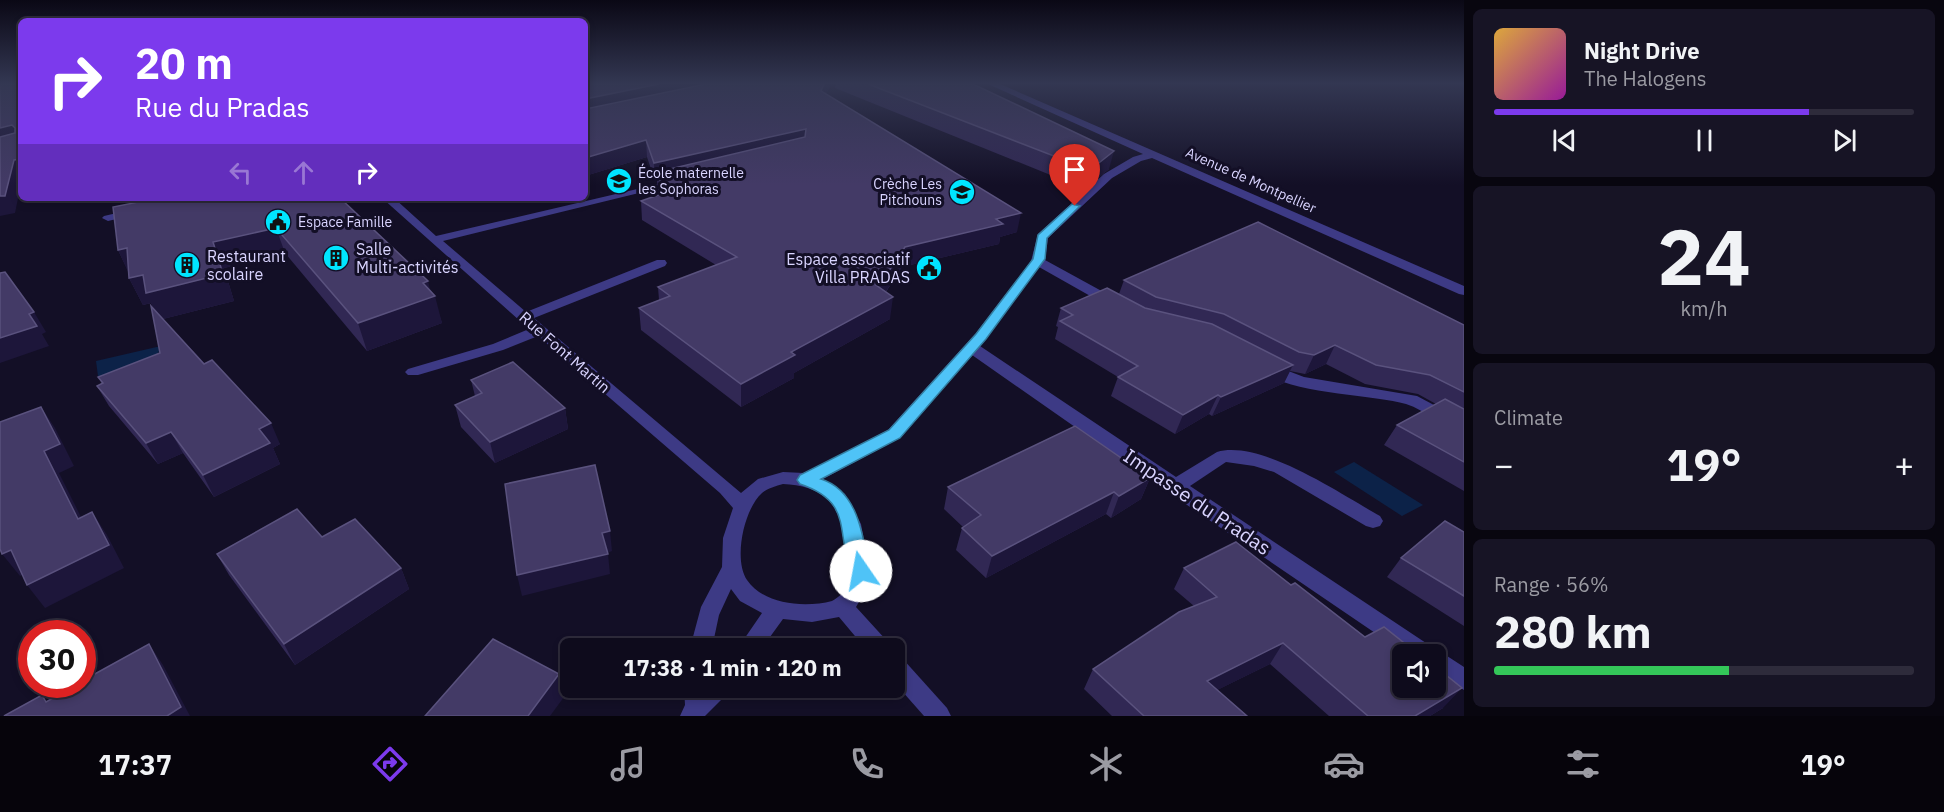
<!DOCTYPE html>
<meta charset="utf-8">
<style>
:root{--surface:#0e0b1c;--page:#171425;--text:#f1f3f6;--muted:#9b9ba3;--line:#2e2b3b;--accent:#7c3aed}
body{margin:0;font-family:"IBM Plex Sans",sans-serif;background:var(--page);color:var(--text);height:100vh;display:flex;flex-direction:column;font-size:22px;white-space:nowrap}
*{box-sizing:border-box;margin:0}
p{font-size:20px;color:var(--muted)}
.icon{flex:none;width:33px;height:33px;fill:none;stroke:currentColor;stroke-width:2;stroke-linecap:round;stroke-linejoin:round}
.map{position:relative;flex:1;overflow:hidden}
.panel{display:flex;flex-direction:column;gap:9px;padding:9px;background:#08060f;width:480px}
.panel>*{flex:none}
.top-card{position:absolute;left:18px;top:18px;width:570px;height:183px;border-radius:9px;box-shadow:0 3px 9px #0003,0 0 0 2px var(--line);background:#7c3aed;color:#fff;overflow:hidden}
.controls{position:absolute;left:1392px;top:644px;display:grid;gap:12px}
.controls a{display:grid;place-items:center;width:54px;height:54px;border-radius:9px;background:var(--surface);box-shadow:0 3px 9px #0003,0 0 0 2px var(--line);font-size:30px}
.speed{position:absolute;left:18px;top:620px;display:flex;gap:12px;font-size:30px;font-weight:700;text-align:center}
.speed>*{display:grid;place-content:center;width:78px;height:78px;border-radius:50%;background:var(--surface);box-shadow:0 3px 9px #0003,0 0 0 2px var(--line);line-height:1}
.speed .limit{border:9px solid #d22;background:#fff;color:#111}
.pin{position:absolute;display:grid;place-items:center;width:51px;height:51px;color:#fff;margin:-62px -26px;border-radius:50% 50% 50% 0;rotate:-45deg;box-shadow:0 0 6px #0007}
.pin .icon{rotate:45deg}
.me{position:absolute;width:66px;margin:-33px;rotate:348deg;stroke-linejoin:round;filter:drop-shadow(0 0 4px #0008)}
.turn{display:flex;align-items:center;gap:21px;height:126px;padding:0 18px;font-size:27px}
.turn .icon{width:78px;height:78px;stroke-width:2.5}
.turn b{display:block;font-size:42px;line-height:51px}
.lanes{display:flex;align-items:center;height:57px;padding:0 18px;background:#0003;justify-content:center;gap:30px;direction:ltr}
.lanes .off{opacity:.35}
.big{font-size:45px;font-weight:700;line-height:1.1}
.panel .card{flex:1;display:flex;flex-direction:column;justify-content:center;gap:9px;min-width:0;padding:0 21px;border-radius:9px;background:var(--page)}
.panel .dial{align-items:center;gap:0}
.dial b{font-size:78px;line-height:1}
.song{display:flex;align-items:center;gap:18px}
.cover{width:72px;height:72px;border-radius:9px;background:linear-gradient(135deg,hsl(40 70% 55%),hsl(300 70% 35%))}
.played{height:6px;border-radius:3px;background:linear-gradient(90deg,var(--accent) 75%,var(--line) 75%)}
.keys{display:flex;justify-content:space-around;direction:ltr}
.heat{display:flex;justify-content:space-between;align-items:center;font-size:33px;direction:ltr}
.charge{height:9px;border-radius:4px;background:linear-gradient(90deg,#34c759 56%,var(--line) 0)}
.trip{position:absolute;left:560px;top:638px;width:345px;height:60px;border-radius:9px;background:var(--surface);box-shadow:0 3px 9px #0003,0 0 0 2px var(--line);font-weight:700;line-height:60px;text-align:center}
.dock{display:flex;height:96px;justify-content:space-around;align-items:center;background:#06040b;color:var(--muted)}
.dock .icon{width:42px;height:42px}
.dock .selected{color:var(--accent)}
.dock b{font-size:27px;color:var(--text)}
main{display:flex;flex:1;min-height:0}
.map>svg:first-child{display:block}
.water{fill:#0c2248}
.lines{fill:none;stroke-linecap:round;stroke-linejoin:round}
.minor{fill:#3d3a85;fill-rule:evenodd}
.wall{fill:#312854}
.shaded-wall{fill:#1d163a}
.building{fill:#433a66;stroke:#5a527e;stroke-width:1.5}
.route{fill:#4fc3f7;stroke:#337fa1;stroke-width:1.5}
.labels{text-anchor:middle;stroke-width:6;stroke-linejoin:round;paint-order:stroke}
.far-poi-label{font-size:14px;fill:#d9d4ff;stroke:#130f26;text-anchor:start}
.far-street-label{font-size:14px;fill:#d9d4ff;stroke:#130f26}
.poi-label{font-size:16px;fill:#d9d4ff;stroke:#130f26;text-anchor:start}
.street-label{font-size:16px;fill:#d9d4ff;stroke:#130f26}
.near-street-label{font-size:20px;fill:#d9d4ff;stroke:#130f26}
</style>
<main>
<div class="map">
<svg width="1464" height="716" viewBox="0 0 1464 716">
<rect width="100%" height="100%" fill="#130f26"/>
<!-- water -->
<g class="water">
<path d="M161,346L156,358L101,378L98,376L96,361Z"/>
<path d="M1354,462L1423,505L1402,516L1334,472Z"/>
</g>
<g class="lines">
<!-- minor -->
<g class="minor">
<path d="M988,84H1000L1464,286V295L1459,294L1152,158L1141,161L1112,178L1048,238L1045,260L1118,300L1120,303L1118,306H1108L1039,267L980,346L1176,477L1217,452C1261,439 1342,495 1380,516L1383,521L1380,526L1373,528L1366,526L1274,472L1254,466L1226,462L1190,486L1432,647L1434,652L1444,654L1464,667V690L1436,673V654H1406L1168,492L972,355L900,438L823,479L845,494L861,524L870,573L866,590L856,607L887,641L890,648H865L839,617L812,622L783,619L762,648H738L762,613L740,601L731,589L719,615L712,648H690L701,607L722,567L723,538L733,508L720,493L538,336L503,350L418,375H408L405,372L408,369L493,344L529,329L382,198H394L436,236L680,179V183L443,241L526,312L657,260H665L667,263L665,266L534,318L741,493L758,479L783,472L804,473L888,430L976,333L1031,261L1038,234L1104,174L1133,157L1143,154ZM783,484C801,485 817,488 830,502C843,516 854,566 848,584C845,592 839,597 832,601C805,608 764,605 747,580C733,559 744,509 762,493C768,488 776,486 783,484Z"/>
<path d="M134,209L140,212L138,214L108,221L102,218L104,216Z"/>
<path d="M1270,364L1304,377L1417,396L1464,421V434C1443,428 1426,410 1406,404C1373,394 1283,394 1262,369Z"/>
<path d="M894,655L902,658L947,708L951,716H924L894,682Z"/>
<path d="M684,687H730L726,695L705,716H680L685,705Z"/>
</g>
</g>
<!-- wall -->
<g class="wall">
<path d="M585,84H831L826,94L1017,232L1000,237L999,244L902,267L886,292L890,319L794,373V378L741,407L641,330L639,308L659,300L658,287L716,265L642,220L641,201L659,195L658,190L657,181H655L647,157L585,176Z"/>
<path d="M836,84H973L1109,169L1085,189L835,88Z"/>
<path d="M340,198L431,291L442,323L367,351L285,253L224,268L234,301L163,319L280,444L273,448L280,464L214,497L183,453L158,464L109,406L97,386L102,384L98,377L160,353L154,309L151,303L143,305L129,278V273L118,250Z"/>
<path d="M1124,280L1464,325V491L1384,445L1397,425L1436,404L1418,394L1365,384L1326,364L1305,374L1290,371L1284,383L1212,416L1209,414L1175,434L1111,396L1118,377L1055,339L1058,327L1056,326L1061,308L1119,294Z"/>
<path d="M471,380L565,408L568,429L495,463L461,427L455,405L475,396Z"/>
<path d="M1150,478L1141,499L1111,518L1106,514L986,578L956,550L962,528L963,527L944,509L948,487Z"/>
<path d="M1464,532V626L1387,577L1401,558Z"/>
<path d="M217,554L401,568L409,589L295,665L229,575Z"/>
<path d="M1184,568L1443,708L1430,716H1329L1270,664L1217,690L1247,716H1112L1084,689L1093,669L1194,606L1174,589Z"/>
</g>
<!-- shaded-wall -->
<g class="shaded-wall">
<path d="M659,84H728L585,116V99Z"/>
<path d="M824,84H831L820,107L821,91Z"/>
<path d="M12,125L21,141L0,145V128Z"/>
<path d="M806,129L805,146L657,172V181H655L654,163Z"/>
<path d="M646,140L647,157L585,176V158Z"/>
<path d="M1114,151L1109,169L1085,189L1090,170Z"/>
<path d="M21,159V184L15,213L0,216V196L14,160Z"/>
<path d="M1021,213L1017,232L1000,237L999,244L902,267L877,305L876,285L905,247L996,219Z"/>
<path d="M276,228L285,253L224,268L234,301L159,320L151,303L143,305L129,278L213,242Z"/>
<path d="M127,248L130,276L118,250Z"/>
<path d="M428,281L432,297L435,296L442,323L367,351L358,323L423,283Z"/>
<path d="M893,297L890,319L794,373V378L741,407V384L791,352Z"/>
<path d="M34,312L46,332L42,334L49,346L0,363V338L29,314Z"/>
<path d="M1335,345L1326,364L1305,374L1314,355Z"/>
<path d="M1293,365L1284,383L1212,416L1221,397Z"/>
<path d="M1218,395L1209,414L1175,434L1183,415Z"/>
<path d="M41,407L55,428L74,466L59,473L93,541L78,519L44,451Z"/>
<path d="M565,408L568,429L495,463L490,442Z"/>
<path d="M271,423L280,444L273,448L280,464L214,497L203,475L259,429Z"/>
<path d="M171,432L183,453L158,464L146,443Z"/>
<path d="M1150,478L1141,499L1111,518L1119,496Z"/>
<path d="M1114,492L1106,514L986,578L992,556Z"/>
<path d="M92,512L107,535L124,568L45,608L27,585Z"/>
<path d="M610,531L612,551L605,554L602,533Z"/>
<path d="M11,550L29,572L20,576L2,554Z"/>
<path d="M608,554L610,574L522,596L517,575Z"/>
<path d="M401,568L409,589L295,665L284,644Z"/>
<path d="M1283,643L1270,664L1195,701L1207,681Z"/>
<path d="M149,644L163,665L190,716H167Z"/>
<path d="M559,674L564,697L550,716H528Z"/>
<path d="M1462,688L1443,708L1430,716H1415Z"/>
</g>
<!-- building -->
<g class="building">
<path d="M0,84H21V159L14,160L5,196H0V137L15,133V128L12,125L0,128Z"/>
<path d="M585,84H659L585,99Z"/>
<path d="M706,84H824L821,91L1021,213L996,219L1003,224L905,247L880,284L876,285L893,297L791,352L795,355L741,384L639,308L670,296L658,287L737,257L641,201L664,193L657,172L805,137L806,129L654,163L646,140L585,158V109Z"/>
<path d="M868,84H973L1114,151L1090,170Z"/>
<path d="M158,198H340L428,281L423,283L435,296L358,323L276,228L213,242L223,274L146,293L143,275L129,278L127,248L118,250L113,207Z"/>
<path d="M1258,222L1464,325V392L1430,375L1376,365L1335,345L1314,355L1299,352L1224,314L1156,297L1124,280Z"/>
<path d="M5,272L34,312L29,314L37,326L0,338V273Z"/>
<path d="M1107,288L1145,308L1212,324L1293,365L1221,397L1218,395L1183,415L1118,377L1138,366L1060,321L1073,315L1061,308Z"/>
<path d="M151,306L204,364L212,360L271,423L259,429L270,443L203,475L171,432L146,443L97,386L103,383L98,377L160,353Z"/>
<path d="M513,362L565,408L490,442L455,405L482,393L471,380Z"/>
<path d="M1445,399L1464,409V462L1397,425Z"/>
<path d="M41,407L60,444L44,451L78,519L92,512L109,545L27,585L11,550L2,554L0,549V422Z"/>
<path d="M1075,426L1150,478L1119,496L1114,492L992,556L962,528L981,515L948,487Z"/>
<path d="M595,465L610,531L602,533L608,554L517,575L505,484Z"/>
<path d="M297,509L322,537L355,519L401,568L284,644L217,554Z"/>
<path d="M1445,521L1464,532V596L1401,558Z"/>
<path d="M1236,542L1291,585L1295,583L1365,637L1384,627L1418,654H1402V687H1436V667L1462,688L1415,716H1368L1283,643L1207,681L1247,716H1144L1093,669L1179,612L1217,597L1184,568Z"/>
<path d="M493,639L559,674L528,716H425Z"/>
<path d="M149,644L181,707L167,716H4L42,695L46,702L78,684H82V681Z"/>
</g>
<!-- sky -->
<linearGradient id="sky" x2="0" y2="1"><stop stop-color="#0a0815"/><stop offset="0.45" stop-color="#333752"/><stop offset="1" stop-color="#333752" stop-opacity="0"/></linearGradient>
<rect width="1464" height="185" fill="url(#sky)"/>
<!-- route -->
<path class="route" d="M1072,204L1080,206L1047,238L1045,259L986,339L900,438L821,479C859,491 863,538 870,571L867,576L861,579L854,576C833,536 857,503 800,484L797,480L800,475L889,430L976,334L1033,259L1038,235Z"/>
<!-- icons -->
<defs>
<g id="school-disc" transform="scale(1.35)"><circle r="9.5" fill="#00e5ff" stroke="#130f26"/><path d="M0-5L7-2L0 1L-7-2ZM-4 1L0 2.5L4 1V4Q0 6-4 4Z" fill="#111"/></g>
<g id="civic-disc" transform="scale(1.35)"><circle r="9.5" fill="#00e5ff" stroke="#130f26"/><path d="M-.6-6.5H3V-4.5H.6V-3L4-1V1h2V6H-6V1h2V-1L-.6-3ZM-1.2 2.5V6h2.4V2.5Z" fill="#111"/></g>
<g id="building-disc" transform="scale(1.35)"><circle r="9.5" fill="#00e5ff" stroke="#130f26"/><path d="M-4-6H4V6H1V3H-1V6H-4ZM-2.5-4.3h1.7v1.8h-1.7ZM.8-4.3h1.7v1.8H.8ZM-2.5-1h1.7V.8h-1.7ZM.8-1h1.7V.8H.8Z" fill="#111"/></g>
</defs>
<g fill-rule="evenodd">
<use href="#school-disc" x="619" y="181"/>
<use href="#school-disc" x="962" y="192"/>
<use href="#civic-disc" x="278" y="222"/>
<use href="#building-disc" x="336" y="258"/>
<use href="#building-disc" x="187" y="265"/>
<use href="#civic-disc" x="929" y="268"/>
</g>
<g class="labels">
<!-- far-poi labels -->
<g class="far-poi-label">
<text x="638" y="178">École maternelle<tspan x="638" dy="16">les Sophoras</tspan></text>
<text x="942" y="189" text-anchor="end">Crèche Les<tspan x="942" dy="16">Pitchouns</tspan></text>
<text x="298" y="227">Espace Famille</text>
</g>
<!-- far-street labels -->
<g class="far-street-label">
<text transform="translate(1251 180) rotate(24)" y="5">Avenue de Montpellier</text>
</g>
<!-- poi labels -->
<g class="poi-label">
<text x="356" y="255">Salle<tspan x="356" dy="18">Multi-activités</tspan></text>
<text x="207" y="262">Restaurant<tspan x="207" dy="18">scolaire</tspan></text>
<text x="910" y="265" text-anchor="end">Espace associatif<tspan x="910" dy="18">Villa PRADAS</tspan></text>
</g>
<!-- street labels -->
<g class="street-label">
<text transform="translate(565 352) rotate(41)" y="6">Rue Font Martin</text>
</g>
<!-- near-street labels -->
<g class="near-street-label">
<text transform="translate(1197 502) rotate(34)" y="7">Impasse du Pradas</text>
</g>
</g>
</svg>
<div class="controls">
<a><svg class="icon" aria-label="sound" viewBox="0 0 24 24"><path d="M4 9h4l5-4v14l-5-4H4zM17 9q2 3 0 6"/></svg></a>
</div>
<div class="speed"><div class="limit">30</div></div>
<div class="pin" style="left:1075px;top:206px;background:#d93025"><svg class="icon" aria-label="arrive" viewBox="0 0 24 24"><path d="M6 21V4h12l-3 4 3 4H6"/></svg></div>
<svg class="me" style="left:861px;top:571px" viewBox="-20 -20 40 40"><circle r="19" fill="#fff"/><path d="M0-13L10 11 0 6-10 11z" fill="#4fc3f7"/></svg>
<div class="trip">17:38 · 1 min · 120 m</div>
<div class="top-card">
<div class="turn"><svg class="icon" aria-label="right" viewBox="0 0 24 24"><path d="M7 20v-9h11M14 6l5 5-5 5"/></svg><div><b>20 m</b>Rue du Pradas</div></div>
<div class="lanes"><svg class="icon off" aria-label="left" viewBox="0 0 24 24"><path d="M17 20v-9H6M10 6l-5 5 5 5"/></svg><svg class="icon off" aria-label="ahead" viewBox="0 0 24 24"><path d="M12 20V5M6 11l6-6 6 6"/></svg><svg class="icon" aria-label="right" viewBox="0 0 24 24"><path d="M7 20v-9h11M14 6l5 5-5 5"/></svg></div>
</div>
</div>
<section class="panel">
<div class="card">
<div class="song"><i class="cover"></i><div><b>Night Drive</b><p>The Halogens</p></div></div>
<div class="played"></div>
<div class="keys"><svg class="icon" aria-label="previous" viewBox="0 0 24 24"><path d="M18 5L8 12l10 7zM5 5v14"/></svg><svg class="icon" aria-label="pause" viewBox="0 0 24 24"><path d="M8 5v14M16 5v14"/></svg><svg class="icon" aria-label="next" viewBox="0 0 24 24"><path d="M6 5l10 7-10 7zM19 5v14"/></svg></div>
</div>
<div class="card dial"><b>24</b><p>km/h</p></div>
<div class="card"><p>Climate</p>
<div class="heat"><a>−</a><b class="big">19°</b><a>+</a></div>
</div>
<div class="card"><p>Range · 56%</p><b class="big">280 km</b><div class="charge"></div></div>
</section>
</main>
<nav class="dock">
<b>17:37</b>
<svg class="icon selected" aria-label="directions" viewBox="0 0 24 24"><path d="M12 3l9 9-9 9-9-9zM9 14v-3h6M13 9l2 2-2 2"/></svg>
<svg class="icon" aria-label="music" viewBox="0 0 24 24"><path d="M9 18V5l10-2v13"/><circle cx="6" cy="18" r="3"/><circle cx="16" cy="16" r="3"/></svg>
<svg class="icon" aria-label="phone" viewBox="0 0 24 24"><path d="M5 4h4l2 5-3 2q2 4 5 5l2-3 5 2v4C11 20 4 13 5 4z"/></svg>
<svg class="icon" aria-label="climate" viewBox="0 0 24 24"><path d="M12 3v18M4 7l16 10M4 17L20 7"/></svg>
<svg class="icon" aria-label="car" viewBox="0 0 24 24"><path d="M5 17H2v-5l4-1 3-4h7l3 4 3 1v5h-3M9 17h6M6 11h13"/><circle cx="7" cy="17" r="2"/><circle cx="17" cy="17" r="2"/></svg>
<svg class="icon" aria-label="filters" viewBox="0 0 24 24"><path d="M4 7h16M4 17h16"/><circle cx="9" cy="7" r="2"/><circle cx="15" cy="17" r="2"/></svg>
<b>19°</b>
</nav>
